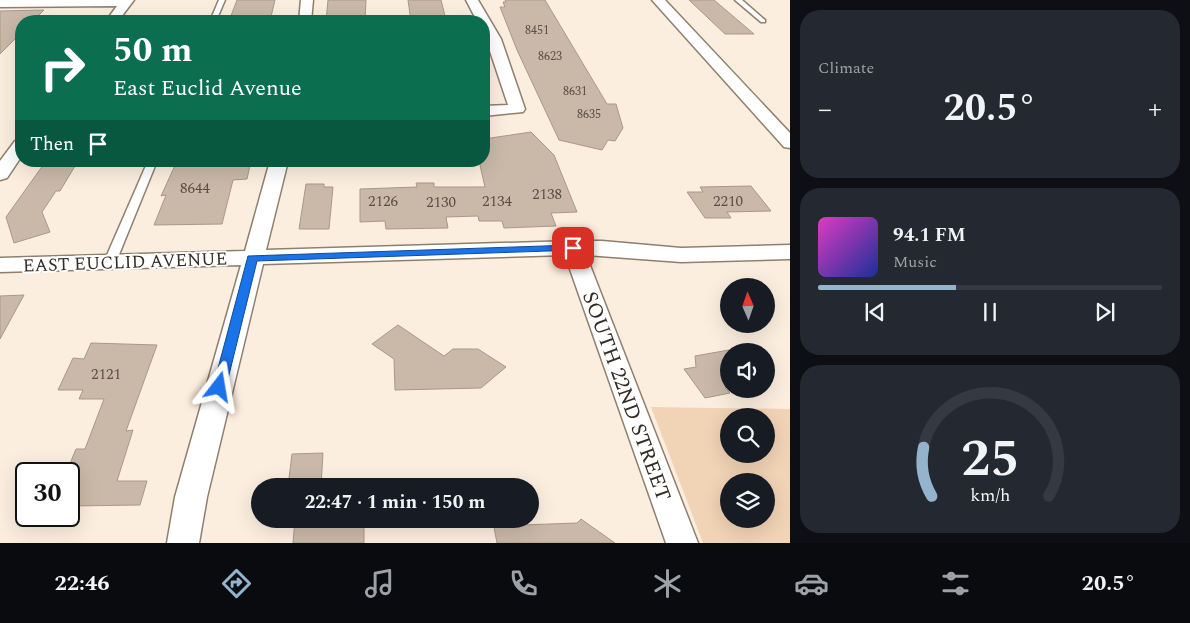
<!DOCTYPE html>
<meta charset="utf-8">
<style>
:root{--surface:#171b24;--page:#242831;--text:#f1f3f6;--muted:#9ea1a6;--line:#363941;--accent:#94b3cd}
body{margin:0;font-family:Spectral,serif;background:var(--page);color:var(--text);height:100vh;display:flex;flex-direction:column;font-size:19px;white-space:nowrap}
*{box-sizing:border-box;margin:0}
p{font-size:16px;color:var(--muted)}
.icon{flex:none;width:28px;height:28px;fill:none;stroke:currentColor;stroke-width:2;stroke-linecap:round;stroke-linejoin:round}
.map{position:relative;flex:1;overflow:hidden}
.panel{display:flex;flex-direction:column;gap:10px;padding:10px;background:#0d0f14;width:400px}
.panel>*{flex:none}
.guide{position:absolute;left:15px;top:15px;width:475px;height:152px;border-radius:20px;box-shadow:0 5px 20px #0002;background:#0b6e4f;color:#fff;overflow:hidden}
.needle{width:32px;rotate:358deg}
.buttons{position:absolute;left:720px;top:278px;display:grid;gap:10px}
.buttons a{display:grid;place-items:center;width:55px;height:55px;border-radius:50%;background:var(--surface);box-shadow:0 5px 20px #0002;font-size:25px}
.speed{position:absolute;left:15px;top:462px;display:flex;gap:10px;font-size:25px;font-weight:700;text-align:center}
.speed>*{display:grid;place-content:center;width:65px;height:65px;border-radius:50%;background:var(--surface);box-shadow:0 5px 20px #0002;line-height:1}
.speed .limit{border:2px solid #111;border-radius:8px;background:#fff;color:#111}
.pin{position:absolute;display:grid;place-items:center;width:42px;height:42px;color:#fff;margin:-21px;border-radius:10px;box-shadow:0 2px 8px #0006}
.me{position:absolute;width:55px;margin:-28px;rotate:14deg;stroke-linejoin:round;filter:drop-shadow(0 0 4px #0008)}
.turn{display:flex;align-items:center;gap:18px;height:105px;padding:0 15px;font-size:22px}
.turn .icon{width:65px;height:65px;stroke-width:2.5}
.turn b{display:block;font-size:35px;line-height:42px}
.then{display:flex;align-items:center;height:48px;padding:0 15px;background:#0003;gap:10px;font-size:19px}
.big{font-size:38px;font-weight:700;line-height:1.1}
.panel .tile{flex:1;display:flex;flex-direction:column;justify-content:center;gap:8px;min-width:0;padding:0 18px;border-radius:20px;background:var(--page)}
.panel .dial{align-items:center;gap:0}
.dial svg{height:130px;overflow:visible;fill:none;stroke:var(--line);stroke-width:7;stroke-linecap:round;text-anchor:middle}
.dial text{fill:var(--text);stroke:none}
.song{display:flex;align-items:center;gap:15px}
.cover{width:60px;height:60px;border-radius:8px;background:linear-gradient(135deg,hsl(310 70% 55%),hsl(230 70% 35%))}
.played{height:5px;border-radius:2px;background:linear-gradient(90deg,var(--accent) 40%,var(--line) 40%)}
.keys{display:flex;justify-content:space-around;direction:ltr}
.heat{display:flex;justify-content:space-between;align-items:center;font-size:28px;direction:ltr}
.trip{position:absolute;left:251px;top:478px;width:288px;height:50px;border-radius:25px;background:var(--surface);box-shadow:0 5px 20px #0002;font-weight:700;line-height:50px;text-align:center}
.menu{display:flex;height:80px;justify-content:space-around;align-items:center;background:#090b0e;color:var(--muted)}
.menu .icon{width:35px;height:35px}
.menu .selected{color:var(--accent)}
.menu b{font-size:22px;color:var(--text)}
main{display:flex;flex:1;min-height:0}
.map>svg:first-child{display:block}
.green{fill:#f1d3b5;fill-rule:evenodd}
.building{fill:#cab9a8;stroke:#a99888}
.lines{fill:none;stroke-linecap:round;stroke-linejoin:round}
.lane-casing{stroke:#8f7f6e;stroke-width:3}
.street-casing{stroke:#8f7f6e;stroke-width:3}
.lane{fill:#fff;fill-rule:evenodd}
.street{fill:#fff;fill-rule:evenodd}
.route{fill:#1a73e8;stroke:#114b97}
.labels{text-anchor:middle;stroke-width:4;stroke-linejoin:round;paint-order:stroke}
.far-number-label{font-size:12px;fill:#594f46}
.number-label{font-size:15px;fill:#594f46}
.street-label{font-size:18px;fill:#332c25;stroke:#fff}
.near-street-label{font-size:21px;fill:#332c25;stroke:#fff}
</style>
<main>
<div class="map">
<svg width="790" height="543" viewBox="0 0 790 543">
<rect width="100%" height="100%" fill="#fceedf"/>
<!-- green -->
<path class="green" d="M651,407L790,409V543H703ZM729,416H766V454H729ZM729,481H766V519H729Z"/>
<!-- building -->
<g class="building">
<path d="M237,0H275L270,21H229Z"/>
<path d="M328,0H366L365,21H326Z"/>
<path d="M408,0H441L446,20L411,21Z"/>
<path d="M505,0H545L607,104H616L623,128L615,141L608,140L602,150L559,140L517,50L500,7H505L503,2H506Z"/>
<path d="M689,0H714L754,34H725Z"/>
<path d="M44,10L33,21H21V33L0,54V11Z"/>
<path d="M531,132L554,155L577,212L551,213L556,226L504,228L502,221H479L478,216L446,217L448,228L386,229L385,221L360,222V189L417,187L416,183H434V187H485L479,161H484V139Z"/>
<path d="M46,161H78L60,191H56L42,212L50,232L14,243L6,217Z"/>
<path d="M177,161H251L247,179L233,180L222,224L154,225L166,195L161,196Z"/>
<path d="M306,184H324V187H333L329,229H299Z"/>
<path d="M751,186L771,211L727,212L731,218H705L687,192H703L700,187Z"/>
<path d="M24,295L0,339V296Z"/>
<path d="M398,325L444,356L453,349H478L506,367L481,388L395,390L394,359L372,344Z"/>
<path d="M91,343L157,345L126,431L133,430L117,481H147L140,505L69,506V466L76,449H85L104,399H79L83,390H58L73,358L84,359Z"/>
<path d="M729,350V387L725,388L730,393L705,398L684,369L696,367L695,356Z"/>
<path d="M323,453L321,486H288L292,454Z"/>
<path d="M295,519H332L331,524L364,523V543H293Z"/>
<path d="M581,519L615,543H497L493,522L520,521L521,525L577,523Z"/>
</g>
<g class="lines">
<!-- lane casing -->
<g class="lane-casing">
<g id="lane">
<path d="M219,0H225L216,21H210Z"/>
<path d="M735,0H742L765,20V22H761Z"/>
<path d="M148,161H157L116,262L110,265L106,264L104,262Z"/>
</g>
</g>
<!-- street casing -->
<g class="street-casing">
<g id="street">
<path d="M0,0H134L118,21H106L117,6L0,7Z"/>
<path d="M301,0H313L311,21H299Z"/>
<path d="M466,0H478L501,39L525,109L523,112L484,116V106L508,105L484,33V21H477Z"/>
<path d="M652,0H665L790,133V148L784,147Z"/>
<path d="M21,140V157L7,178L0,180V161L15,141Z"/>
<path d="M270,161H288L266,250L573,241H602L681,248L790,245V259L681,262L586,255L698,543H666L565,255L263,264L207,497L199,543H167L175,497L241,265L0,272V258L245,251Z"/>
</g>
</g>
<!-- lane -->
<use href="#lane" class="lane"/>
<!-- street -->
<use href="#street" class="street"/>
</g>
<!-- route -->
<path class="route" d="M573,245L577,246L579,248L577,250L257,261L226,387L224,390H215L213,387L248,256Z"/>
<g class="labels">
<!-- far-number labels -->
<g class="far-number-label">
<text x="537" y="34">8451</text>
<text x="550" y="60">8623</text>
<text x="575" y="95">8631</text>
<text x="589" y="118">8635</text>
</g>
<!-- number labels -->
<g class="number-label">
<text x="195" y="193">8644</text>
<text x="547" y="199">2138</text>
<text x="383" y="206">2126</text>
<text x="497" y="206">2134</text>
<text x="728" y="206">2210</text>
<text x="441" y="207">2130</text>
<text x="106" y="379">2121</text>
</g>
<!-- street labels -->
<g class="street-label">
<text transform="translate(125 262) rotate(-2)" y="6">EAST EUCLID AVENUE</text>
</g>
<!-- near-street labels -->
<g class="near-street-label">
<text transform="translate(627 396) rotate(70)" y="7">SOUTH 22ND STREET</text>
</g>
</g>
</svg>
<div class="buttons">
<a><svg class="needle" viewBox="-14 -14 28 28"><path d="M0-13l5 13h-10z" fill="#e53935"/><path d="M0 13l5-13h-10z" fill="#9ea1a6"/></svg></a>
<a><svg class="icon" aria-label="sound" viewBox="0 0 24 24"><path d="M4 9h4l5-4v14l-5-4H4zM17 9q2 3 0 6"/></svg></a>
<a><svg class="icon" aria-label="search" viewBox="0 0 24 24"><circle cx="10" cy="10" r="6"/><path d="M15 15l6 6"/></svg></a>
<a><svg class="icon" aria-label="layers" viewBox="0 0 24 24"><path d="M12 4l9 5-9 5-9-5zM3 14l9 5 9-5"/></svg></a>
</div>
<div class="speed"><div class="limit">30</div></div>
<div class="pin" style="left:573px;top:248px;background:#d93025"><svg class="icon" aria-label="arrive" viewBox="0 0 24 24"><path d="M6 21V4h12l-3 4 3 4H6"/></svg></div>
<svg class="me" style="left:219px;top:387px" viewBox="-20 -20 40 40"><path d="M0-17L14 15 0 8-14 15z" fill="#1a73e8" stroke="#fff" stroke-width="4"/></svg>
<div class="trip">22:47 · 1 min · 150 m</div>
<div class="guide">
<div class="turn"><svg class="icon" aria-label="right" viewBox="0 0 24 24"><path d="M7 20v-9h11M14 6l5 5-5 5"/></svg><div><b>50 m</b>East Euclid Avenue</div></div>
<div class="then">Then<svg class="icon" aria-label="arrive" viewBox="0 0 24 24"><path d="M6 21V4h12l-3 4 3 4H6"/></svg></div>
</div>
</div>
<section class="panel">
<div class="tile"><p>Climate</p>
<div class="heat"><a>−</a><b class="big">20.5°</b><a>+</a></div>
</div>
<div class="tile">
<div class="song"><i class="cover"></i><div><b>94.1 FM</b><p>Music</p></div></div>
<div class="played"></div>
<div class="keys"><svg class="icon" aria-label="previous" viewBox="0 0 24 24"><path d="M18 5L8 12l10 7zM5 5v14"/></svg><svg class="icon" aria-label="pause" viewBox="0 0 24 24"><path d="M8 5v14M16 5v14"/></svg><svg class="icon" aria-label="next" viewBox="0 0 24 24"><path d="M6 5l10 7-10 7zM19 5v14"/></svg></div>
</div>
<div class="tile dial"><svg viewBox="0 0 100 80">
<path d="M14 69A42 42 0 1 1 86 69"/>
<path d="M14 69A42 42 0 0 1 9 39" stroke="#94b3cd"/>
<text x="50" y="56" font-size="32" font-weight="700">25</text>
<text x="50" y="72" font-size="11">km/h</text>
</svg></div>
</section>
</main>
<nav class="menu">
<b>22:46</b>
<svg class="icon selected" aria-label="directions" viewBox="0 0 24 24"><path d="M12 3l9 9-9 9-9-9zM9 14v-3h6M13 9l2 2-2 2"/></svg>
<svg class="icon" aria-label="music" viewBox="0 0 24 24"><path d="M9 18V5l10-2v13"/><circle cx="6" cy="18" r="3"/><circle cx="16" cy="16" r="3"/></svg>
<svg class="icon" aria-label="phone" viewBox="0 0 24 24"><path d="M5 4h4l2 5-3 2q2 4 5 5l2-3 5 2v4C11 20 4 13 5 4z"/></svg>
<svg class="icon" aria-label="climate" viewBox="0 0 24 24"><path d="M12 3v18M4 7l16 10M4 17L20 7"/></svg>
<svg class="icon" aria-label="car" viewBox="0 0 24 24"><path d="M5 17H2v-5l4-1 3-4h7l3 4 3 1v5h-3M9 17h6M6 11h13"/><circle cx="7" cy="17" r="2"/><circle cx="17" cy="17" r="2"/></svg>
<svg class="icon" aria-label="filters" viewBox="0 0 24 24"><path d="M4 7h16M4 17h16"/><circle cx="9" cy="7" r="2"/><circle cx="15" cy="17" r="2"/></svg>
<b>20.5°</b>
</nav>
